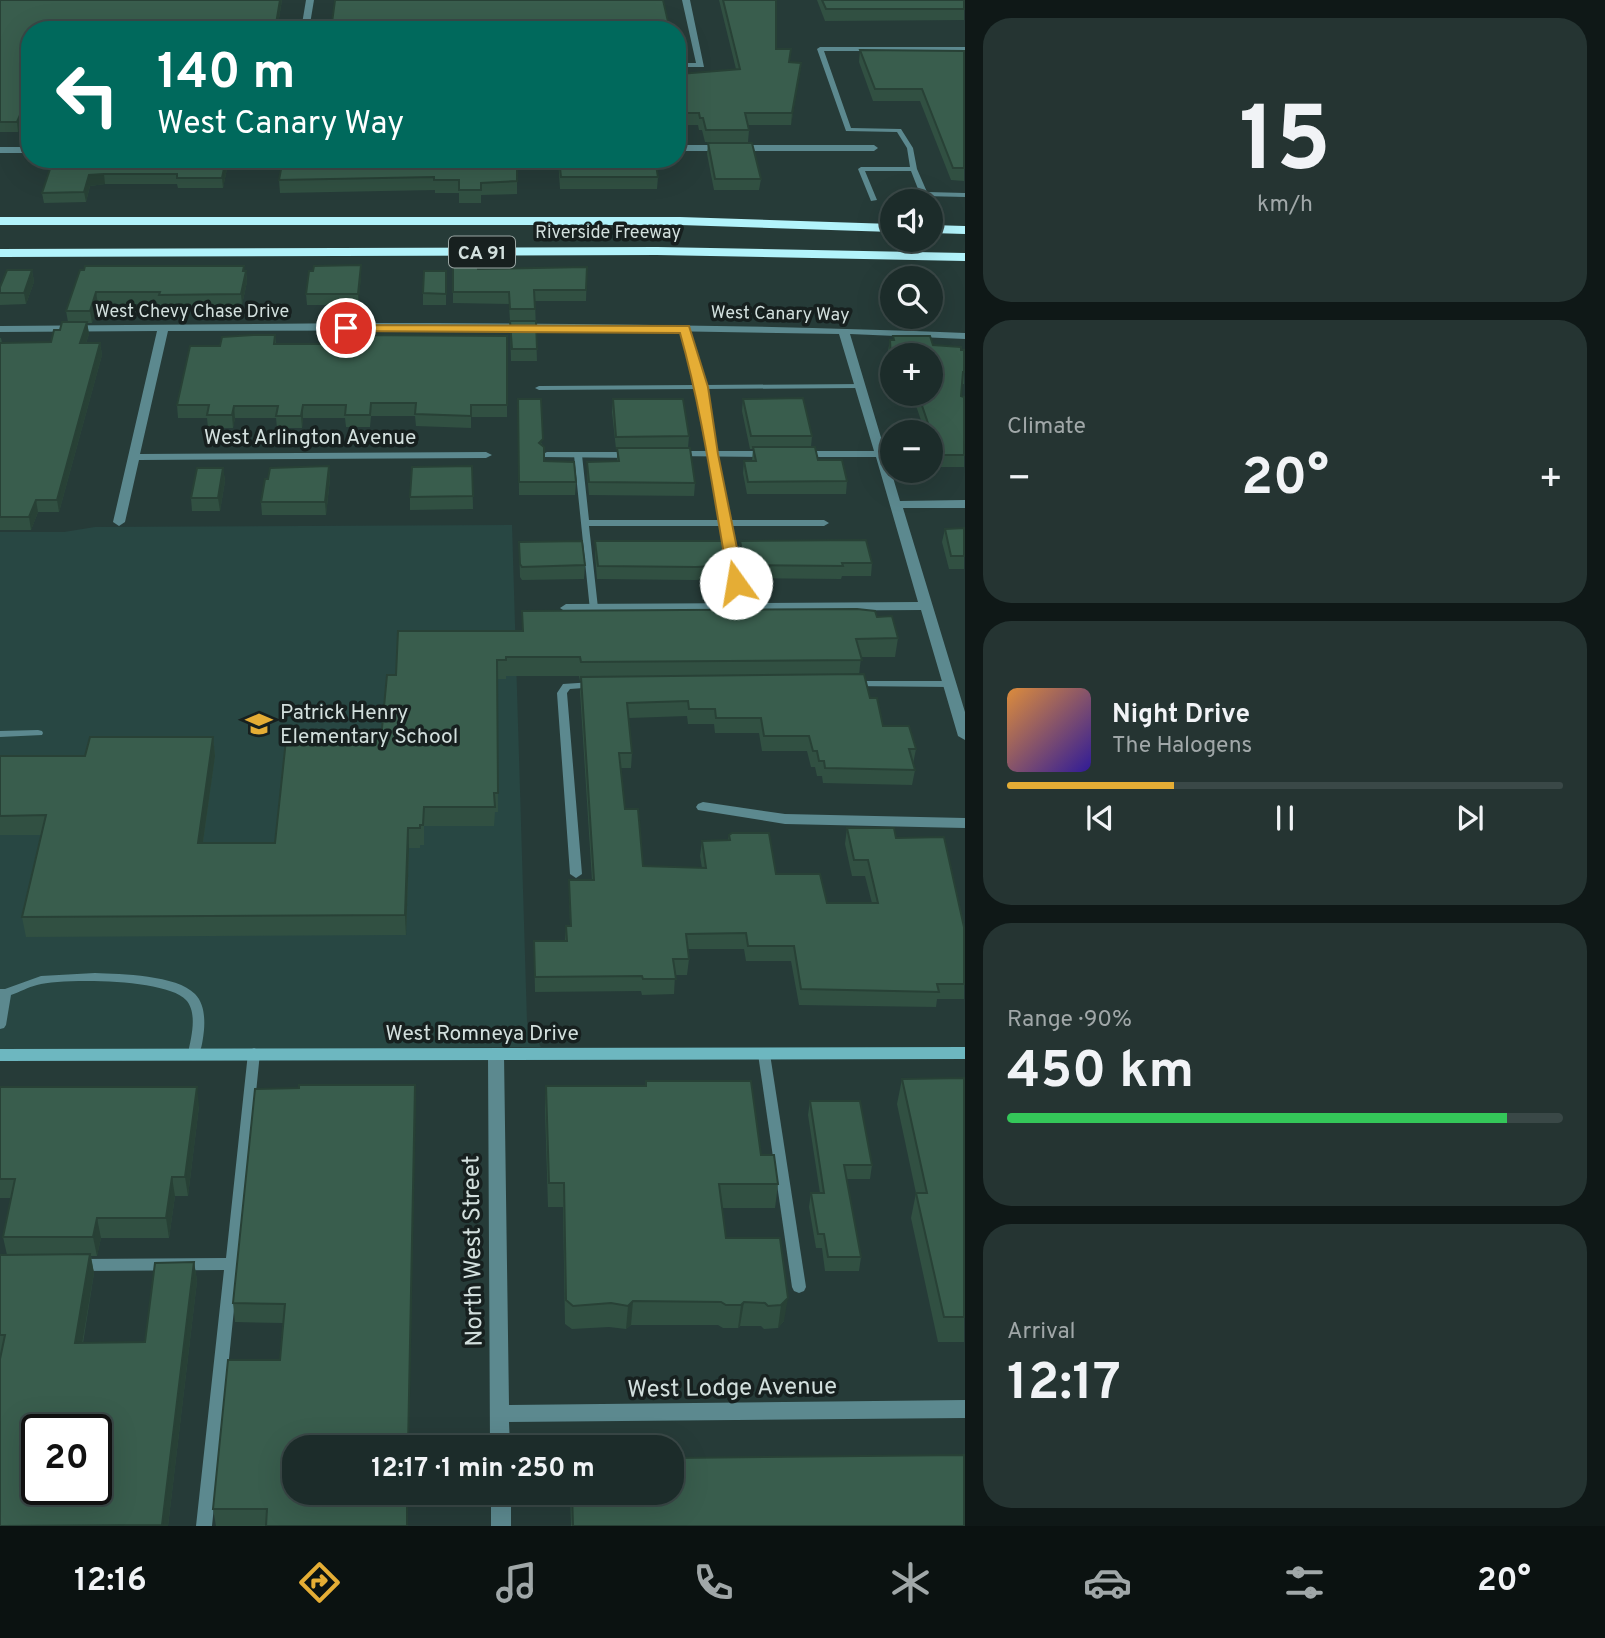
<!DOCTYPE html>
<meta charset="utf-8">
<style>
:root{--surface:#1c2c2a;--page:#253432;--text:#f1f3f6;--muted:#a0a7a8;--line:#3a4847;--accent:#e5ad35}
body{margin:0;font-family:Overpass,sans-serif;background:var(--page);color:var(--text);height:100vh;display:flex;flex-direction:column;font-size:26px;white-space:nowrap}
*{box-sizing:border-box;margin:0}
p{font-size:23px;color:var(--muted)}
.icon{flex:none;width:38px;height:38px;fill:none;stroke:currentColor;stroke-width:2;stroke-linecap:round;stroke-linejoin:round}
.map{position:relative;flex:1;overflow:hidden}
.side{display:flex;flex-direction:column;gap:18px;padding:18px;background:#0f1817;width:640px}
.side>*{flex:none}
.top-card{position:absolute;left:21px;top:21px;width:665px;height:147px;border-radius:28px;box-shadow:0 7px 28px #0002,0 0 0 2px var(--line);background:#00695c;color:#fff;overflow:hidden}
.fabs{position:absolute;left:880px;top:189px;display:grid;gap:14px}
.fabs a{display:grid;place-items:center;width:63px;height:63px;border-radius:50%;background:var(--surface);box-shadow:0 7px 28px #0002,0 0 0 2px var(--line);font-size:35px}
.speed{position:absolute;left:21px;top:1414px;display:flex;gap:14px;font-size:35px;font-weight:700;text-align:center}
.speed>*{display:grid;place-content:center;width:91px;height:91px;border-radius:50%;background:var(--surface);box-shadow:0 7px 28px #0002,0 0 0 2px var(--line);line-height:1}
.speed .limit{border:4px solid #111;border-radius:10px;background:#fff;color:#111}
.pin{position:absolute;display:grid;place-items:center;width:60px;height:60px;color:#fff;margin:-30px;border:4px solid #fff;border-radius:50%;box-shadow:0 2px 7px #0007}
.me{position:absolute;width:77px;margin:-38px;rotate:347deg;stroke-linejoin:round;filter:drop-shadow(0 0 5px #0008)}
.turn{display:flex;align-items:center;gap:24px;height:147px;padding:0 21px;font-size:32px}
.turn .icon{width:91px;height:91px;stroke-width:2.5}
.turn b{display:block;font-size:49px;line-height:60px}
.big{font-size:52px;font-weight:700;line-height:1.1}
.side .widget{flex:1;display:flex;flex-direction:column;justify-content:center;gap:10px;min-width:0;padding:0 24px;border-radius:28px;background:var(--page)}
.side .dial{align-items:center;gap:0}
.dial b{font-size:91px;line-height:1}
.song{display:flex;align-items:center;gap:21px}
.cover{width:84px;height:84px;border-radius:10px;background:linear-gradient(135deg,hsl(30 70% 55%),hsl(250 70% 35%))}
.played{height:7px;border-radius:4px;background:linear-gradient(90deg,var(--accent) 30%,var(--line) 30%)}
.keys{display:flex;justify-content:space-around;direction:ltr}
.heat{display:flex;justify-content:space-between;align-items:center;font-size:38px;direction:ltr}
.charge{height:10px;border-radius:5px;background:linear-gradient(90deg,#34c759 90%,var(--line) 0)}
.trip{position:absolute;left:282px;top:1435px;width:402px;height:70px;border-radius:28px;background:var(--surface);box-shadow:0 7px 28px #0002,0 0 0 2px var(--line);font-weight:700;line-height:70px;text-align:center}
.tab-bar{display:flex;height:112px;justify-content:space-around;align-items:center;background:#0b1211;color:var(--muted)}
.tab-bar .icon{width:49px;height:49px}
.tab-bar .current{color:var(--accent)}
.tab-bar b{font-size:32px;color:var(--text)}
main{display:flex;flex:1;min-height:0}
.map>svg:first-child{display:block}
.built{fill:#284743}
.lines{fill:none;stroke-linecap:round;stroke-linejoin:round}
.lane{fill:#5c898f;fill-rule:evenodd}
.street{fill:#5c898f;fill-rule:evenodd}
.secondary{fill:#6db7c0;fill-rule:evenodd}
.highway{fill:#b2f3fb;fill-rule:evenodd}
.wall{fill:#315042}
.shaded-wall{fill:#284136}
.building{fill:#395d4d;stroke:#284136;stroke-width:2;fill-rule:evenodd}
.route{fill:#e5ad35;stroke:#957022;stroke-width:2}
.labels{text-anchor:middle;stroke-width:7;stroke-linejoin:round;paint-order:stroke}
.far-street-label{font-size:18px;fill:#d2dfdd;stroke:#17201f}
.shield{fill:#17201f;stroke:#9aa6a4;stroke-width:2}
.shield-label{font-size:19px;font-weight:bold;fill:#d2dfdd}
.street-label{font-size:21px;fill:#d2dfdd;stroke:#17201f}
.poi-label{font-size:21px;fill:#d2dfdd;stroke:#17201f;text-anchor:start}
.near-street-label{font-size:24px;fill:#d2dfdd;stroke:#17201f}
</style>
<main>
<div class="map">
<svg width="965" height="1526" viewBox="0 0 965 1526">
<rect width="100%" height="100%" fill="#263b38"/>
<!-- built -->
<path class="built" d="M512,525L527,1022L541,1047L0,1051V532H64L95,527Z"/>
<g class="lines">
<!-- lane -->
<g class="lane">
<path d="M965,47V51H824L851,128L901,129L913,148L917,169L927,192L965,193V197L924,196L920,194L911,171H865L877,200L871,201L858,169L861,167H910L907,148L897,132L846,131L817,49L820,47Z"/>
<path d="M682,327H688L689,329L703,385L862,384V388H859L704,389L729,520H824L829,523L824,526H730L747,607L742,610L737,607L721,526H589L598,608L593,611L590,610L574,455L578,452L582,455L589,520H720L696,389L539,390L535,388L539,386L695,385L681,329Z"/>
<path d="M854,681H949L954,684L949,687L850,686L849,684L850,682Z"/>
<path d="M593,682L597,683L598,685L597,687L570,689L567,693L582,874L576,878L570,874L557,693L563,684Z"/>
<path d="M38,730L42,731L43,733L42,735L0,737V731Z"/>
<path d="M95,973C121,974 177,975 195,994C204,1003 205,1018 204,1030C203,1039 202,1048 198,1056L194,1058L190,1056L188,1053C191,1038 198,1013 186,1000C167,979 65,978 37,985C28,987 20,992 11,995L6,1025L4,1028L0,1029V989H5L41,976Z"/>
<path d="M254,1048L258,1050L260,1053L212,1526H196L224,1270L80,1271L75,1269L73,1265L75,1261L80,1259L226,1258L248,1053L250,1050Z"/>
<path d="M764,1049L768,1051L770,1054L806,1287L804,1291L799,1293L794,1291L792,1287L758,1054L760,1051Z"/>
</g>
<!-- street -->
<g class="street">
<path d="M306,0H314L309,30H301Z"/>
<path d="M682,0H690L704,67H677V63H696Z"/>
<path d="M677,145H874L878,148L874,151H677Z"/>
<rect x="0" y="147" width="30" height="6"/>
<path d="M362,323C563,323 764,325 965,333V339L850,334L900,501L965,500V508H903L965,712V740L958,736L921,610L566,612L560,608L566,604L918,602L876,457H797L791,454L797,451H874L839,334L603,330L168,331L140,454L486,452L492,455L486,458L139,460L125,522L119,526L113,522L157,331L0,332V326Z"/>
<path d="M674,451H769L775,454L769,457L670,456L668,454Z"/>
<path d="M547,452H636L642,455L636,458L543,457L541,455Z"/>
<path d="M703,802L785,814L965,818V828L785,824L698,810L696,807L698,804Z"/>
<path d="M496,1049L502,1051L504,1055L509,1405L965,1400V1418L509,1422L510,1447H490L488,1055L490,1051Z"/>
<rect x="491" y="1493" width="20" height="33"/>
</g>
<!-- secondary -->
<path class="secondary" d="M965,1047V1059L0,1061V1049Z"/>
<!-- highway -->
<g class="highway">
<path d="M0,217H680L892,224V232L680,225H0Z"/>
<path d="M931,225L965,226V234L931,233Z"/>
<path d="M657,247L965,253V261L657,255L0,257V249Z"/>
</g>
</g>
<!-- wall -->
<g class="wall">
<path d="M0,0H282L277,30H30V125H21L18,132H0Z"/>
<path d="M719,0H776V49L790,62L801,63L791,125H748L749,130L748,142H705L702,130H699L698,125H677V63L680,74L736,69Z"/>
<path d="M817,0H964V20L825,21Z"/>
<path d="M860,50L964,51V181L951,180L920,101H873L859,62Z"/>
<path d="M708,143L761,179L759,190H714L707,154Z"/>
<path d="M229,159L223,188H178L177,184H105L90,186L86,202L44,203L42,193L60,160Z"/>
<path d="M558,159H655L658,177L657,189H560Z"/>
<path d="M503,160H517V194L481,195V203H459V193H435V190L280,193L279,180Z"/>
<path d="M453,263L478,269L587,267L586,301H535L537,361H511L510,321H519H510L509,304L453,303Z"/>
<path d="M361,265V277L358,305H307L306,294Z"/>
<path d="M244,266V271H246L247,282L242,305L160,307V304H98L92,323H87L89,334L86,343H100L102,355L59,512H38L31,530H0V338H1L2,343L51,342L60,330L68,322L66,311L80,270Z"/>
<path d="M32,270L34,282L26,304L0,305V287Z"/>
<path d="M446,271V305H423V293Z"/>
<path d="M275,335L276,344H351L507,336V417H471V428L416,426L415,416H371L370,427H346L345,418H303L302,428H277L276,418H235L233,428H208L207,418H178L177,405L220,346Z"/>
<path d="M893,336L933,345L964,350V384H962L961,396L964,397V467H940L934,464H931V432H912V429H924L912,394H931L892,355V389H891L888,351L890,340H893Z"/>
<path d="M518,399L543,446L544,461L576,482L575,495H519Z"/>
<path d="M613,399L689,436L688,448L695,483L694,496L589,495L587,474V462L617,461V449H616L612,412Z"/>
<path d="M743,399L812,436L811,447L818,460L847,481L846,494H747L743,473L744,461H752L753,449H750L742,411Z"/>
<path d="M329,466L330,479L326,515H262L261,502L268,479Z"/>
<path d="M472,466L473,509L410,510V497Z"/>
<path d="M223,468L225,481L220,511H192L191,498Z"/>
<path d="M964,528V569H949L942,542L945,529Z"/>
<path d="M595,541L730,565L729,578L695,580L597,579L595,554Z"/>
<path d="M740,541L872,563L871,576H842L841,579L744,578L738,554Z"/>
<path d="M519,542L585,565L584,579L522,580L520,577Z"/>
<path d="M522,611L877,617L898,638L895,657H861L859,675L883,726L916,749L913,764L915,770L912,785L823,783L822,776H817L815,767H811L807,751H762L759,733H715L714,724H688L687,716L629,718L632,753L631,768H621L625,809L643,866L702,868L700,856L702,841L728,840L729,835L776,874L827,903H872L865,876H852L845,844L847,828L896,838L964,927V999H937L936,1007L799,1005L791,961H746L744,949H688L689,959L687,975H675L674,994L642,995L641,991L535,992L534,941H565L566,926H570L569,880H592L580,692L581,681H580L579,676H506V679H497L498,812H495L494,826H424V845H420V848H409L406,935L26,937L22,917L42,835H0V756H85L213,737L215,756L203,843H275L381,739L396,675L522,631Z"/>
<path d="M964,1078V1342H938L911,1218L916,1193L897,1104L902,1079Z"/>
<path d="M646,1081L761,1155L778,1184L775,1208H722L726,1238H780L784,1321L778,1328L764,1329L761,1326H740L738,1328H723L718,1325H631L626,1329L609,1327L572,1329L565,1324L563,1207H548L545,1109L546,1086H646Z"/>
<path d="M415,1085L416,1104L294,1493H408V1526H216L213,1509L280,1360L283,1323L235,1322L233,1303L299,1088Z"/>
<path d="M0,1087L199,1106L188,1196H175L169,1238H101L97,1256H91L94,1273L83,1343L145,1342L194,1262L197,1281L168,1526H0L1,1354H0V1255H7L3,1237L11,1198H0Z"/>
<path d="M810,1101L872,1165L870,1179H847L861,1257L859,1271H825L822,1248H816L809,1207L811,1193H820L808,1115Z"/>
<path d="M570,1493H672L964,1526H571Z"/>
</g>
<!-- shaded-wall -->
<g class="shaded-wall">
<path d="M280,0H282L277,30H275Z"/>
<path d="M801,63L800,75L791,125L792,113Z"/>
<path d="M20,115L21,125L18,132L17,122Z"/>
<path d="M226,159H229L223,188L222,178Z"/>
<path d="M104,174L105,184L90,186L86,202L84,192L89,175Z"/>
<path d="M361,265V277L358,305V294Z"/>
<path d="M244,266L245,276L246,271L247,282L242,305L241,294Z"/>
<path d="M32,270L34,282L26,304L24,293Z"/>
<path d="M96,292L98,304L92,323L90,311Z"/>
<path d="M87,322L89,334L82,355L80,343Z"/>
<path d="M100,343L102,355L59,512L57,500Z"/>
<path d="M303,405V418L302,428L301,416Z"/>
<path d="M234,406L235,418L233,428L232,415Z"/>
<path d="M329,466L330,479L326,515L325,502Z"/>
<path d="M223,468L225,481L220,511L218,498Z"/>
<path d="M36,500L38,512L31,530L29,517Z"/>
<path d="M213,737L215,756L200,863L198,843Z"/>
<path d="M408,828L409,848L406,935L405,915Z"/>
<path d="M415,1085L416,1104L409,1447H408Z"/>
<path d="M197,1087L199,1106L188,1196L185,1177Z"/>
<path d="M172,1177L175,1196L169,1238L166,1218Z"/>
<path d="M97,1218L101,1238L97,1256L93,1237Z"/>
<path d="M90,1254L94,1273L79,1362L75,1343Z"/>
<path d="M194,1262L197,1281L168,1526H162Z"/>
<path d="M788,1298L784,1321L778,1328L781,1305Z"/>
<path d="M633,1301L631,1325L626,1329L628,1306Z"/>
<path d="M744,1302L740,1326L738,1328L741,1305Z"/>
<rect x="407" y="1493" width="1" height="33"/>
</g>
<!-- building -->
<g class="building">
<path d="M0,0H280L275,30H30V115H20L17,122H0Z"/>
<path d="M335,0H663L670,30H331Z"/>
<path d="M723,0H776V49H791L789,62L801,63L792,113H745L749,130H706L703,118H700L699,113H677V63L680,74L740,69Z"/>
<path d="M822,0H964V9H826Z"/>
<path d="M860,50L964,51V168H953L922,89H875Z"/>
<path d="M708,143H752L761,179H715Z"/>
<path d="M61,159H226L222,178H177V174H104L89,175L84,192L42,193L53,160H60Z"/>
<path d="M283,159L517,160V181L481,183V190H459V180H434V177L279,180Z"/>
<path d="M559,159H655L658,177H561Z"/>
<path d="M453,263H478V269L587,267L586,290H534L535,309H510L509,292H453Z"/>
<path d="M361,265L358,294H306L309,271H313L314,266Z"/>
<path d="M85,266H244L243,271H246L241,294L159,295L160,292H96L90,311H66L80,270H84Z"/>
<path d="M7,270H32L24,293H0V287Z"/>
<path d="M424,271H446V294L423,293Z"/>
<path d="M510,321H536L537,349H512Z"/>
<path d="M62,322H87L80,343H100L57,500H36L29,517H0V343L51,342L54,330H60Z"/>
<path d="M253,335H275L274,344H351L352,335L507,336V405H471V416L415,414L416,403H371L370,415H345L346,405H303L301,416H276L278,406H234L232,415H207L209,405H177L190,346H220L222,337Z"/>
<path d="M893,336H930L933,345L961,347V350H964V372H963L961,396L964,397V455H942L936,452H931V432H913L912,429H930L918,394H931V355H892V377L890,340H894Z"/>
<path d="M803,398L812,436H751L743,399Z"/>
<path d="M518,399H541L543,439L539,443L544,447V461L574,462L576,482H519Z"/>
<path d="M613,399H683L689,436L616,437Z"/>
<path d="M753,447H815L818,460H842L847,481L748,482L744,461H756Z"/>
<path d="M617,448H690L695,483L589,482L587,462L619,461Z"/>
<path d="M329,466L325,502H261L265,479H268L270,468Z"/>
<path d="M472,466L473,496L410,497L412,467Z"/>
<path d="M197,468H223L218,498H191Z"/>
<path d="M964,528V556H951L945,529Z"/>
<path d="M866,540L872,563H842L843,566L745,565L740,541Z"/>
<path d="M582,541L585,565L522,567L520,564L519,542Z"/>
<path d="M595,541H725L730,565L696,567L598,566Z"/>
<path d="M857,609L875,611L877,617L892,616L898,638L856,639L862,660L581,662L580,657H506V660H497L498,793H494L495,807H424L423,825H420V828H408L405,915L22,917L46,815L0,816V756H85L90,737H213L198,843H275L286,740L381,739L387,675H396L398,631H523L522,611Z"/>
<path d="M864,674L870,698H877L883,726H909L916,749H909L915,770L825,768L824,761H819L817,751H813L809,736H764L761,718H716L715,709H689L688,701L627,703L632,753H619L625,809H638L643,866L706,868L702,841L730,840L729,835L732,833H769L776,874H820L827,903H878L868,860H854L847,828H894L896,838L944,837L964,927V984H937L939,992L801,989L794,946H748L746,933L686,934L689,959H673L676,979H643L642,976L535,977L534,941H567L566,926H571L569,880H594L581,677Z"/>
<path d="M964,1078V1317H944L916,1193H927L902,1079Z"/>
<path d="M646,1081H751L761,1155H774L778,1184H719L726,1238H780L788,1298L781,1305L768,1306L765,1303L744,1302L741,1305H726L721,1302L633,1301L628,1306L611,1303L573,1306L566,1300L564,1183H549L546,1086H646Z"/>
<path d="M299,1085H415L408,1447H294V1493H407V1526H266L267,1509H213L228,1360H280L285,1304L233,1303L255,1089L299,1088Z"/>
<path d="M0,1087H197L185,1177H172L166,1218H97L93,1237H3L15,1179H0Z"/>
<path d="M810,1101H860L872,1165H844L861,1257H828L824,1234H818L811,1193H824Z"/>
<path d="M90,1254L75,1343L145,1342L155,1263L194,1262L162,1525L0,1526V1359L5,1335H0V1255ZM37,1430H96V1489H37Z"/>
<path d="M964,1455V1526H573L572,1493H672V1458Z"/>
</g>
<!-- route -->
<path class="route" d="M346,325L689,326L708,387L718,454L744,583L736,587L729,583C714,500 703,414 680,333L342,331V326Z"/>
<!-- icons -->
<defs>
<g id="school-bare" transform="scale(2.1)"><path d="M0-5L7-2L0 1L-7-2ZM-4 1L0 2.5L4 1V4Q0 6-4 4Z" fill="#e5ad35" stroke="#17201f" stroke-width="2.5" paint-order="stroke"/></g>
</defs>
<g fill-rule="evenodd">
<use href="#school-bare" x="259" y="724"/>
</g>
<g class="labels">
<!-- far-street labels -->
<g class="far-street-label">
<text x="608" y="238">Riverside Freeway</text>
<text x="192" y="317">West Chevy Chase Drive</text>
<text transform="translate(780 313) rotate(1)" y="6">West Canary Way</text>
</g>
<!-- shield labels -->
<rect class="shield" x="449" y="236.5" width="66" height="31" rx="5"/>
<g class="shield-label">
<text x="482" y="259">CA 91</text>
</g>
<!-- street labels -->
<g class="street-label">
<text x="310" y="444">West Arlington Avenue</text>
<text x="482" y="1040">West Romneya Drive</text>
</g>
<!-- poi labels -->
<g class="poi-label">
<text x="280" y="719">Patrick Henry<tspan x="280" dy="24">Elementary School</tspan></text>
</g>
<!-- near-street labels -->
<g class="near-street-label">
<text transform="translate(472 1251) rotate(-91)" y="8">North West Street</text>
<text transform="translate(732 1387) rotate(-1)" y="8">West Lodge Avenue</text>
</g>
</g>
</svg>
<div class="fabs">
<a><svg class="icon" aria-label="sound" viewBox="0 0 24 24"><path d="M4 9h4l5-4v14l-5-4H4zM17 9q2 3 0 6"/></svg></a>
<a><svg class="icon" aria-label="search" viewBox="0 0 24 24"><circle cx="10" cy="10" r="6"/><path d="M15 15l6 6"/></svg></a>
<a>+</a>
<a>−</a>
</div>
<div class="speed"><div class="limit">20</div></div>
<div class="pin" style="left:346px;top:328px;background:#d93025"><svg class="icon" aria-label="arrive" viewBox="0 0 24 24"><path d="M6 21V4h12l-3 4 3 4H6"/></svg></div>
<svg class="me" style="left:736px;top:583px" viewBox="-20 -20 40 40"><circle r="19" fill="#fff"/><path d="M0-13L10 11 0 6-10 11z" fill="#e5ad35"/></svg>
<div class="trip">12:17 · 1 min · 250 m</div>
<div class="top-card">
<div class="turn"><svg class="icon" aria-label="left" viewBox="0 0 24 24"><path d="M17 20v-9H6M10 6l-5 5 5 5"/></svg><div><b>140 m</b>West Canary Way</div></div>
</div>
</div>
<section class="side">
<div class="widget dial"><b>15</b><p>km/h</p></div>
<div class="widget"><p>Climate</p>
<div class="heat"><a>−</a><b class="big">20°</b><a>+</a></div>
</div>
<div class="widget">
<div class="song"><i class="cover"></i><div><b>Night Drive</b><p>The Halogens</p></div></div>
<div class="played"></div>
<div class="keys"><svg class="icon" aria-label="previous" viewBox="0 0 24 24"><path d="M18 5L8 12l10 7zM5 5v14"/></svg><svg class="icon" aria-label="pause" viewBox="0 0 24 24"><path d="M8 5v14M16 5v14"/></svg><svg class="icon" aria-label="next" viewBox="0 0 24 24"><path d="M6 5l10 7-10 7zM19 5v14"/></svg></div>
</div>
<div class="widget"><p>Range · 90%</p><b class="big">450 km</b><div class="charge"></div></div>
<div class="widget"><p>Arrival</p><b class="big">12:17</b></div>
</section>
</main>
<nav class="tab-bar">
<b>12:16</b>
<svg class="icon current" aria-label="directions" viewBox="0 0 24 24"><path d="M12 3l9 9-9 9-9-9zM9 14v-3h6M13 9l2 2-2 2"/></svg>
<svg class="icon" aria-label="music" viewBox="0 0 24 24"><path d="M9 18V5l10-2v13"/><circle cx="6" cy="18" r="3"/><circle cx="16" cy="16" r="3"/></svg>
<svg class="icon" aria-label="phone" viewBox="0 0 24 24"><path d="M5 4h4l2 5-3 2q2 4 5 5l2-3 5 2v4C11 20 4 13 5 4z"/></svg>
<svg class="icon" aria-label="climate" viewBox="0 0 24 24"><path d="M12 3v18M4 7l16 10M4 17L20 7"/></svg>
<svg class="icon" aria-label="car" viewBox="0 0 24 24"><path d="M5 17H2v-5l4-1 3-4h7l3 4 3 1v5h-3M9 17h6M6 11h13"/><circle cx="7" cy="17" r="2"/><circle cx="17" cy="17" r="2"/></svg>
<svg class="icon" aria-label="filters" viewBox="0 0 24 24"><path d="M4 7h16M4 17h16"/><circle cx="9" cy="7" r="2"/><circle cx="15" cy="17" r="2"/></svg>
<b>20°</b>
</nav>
